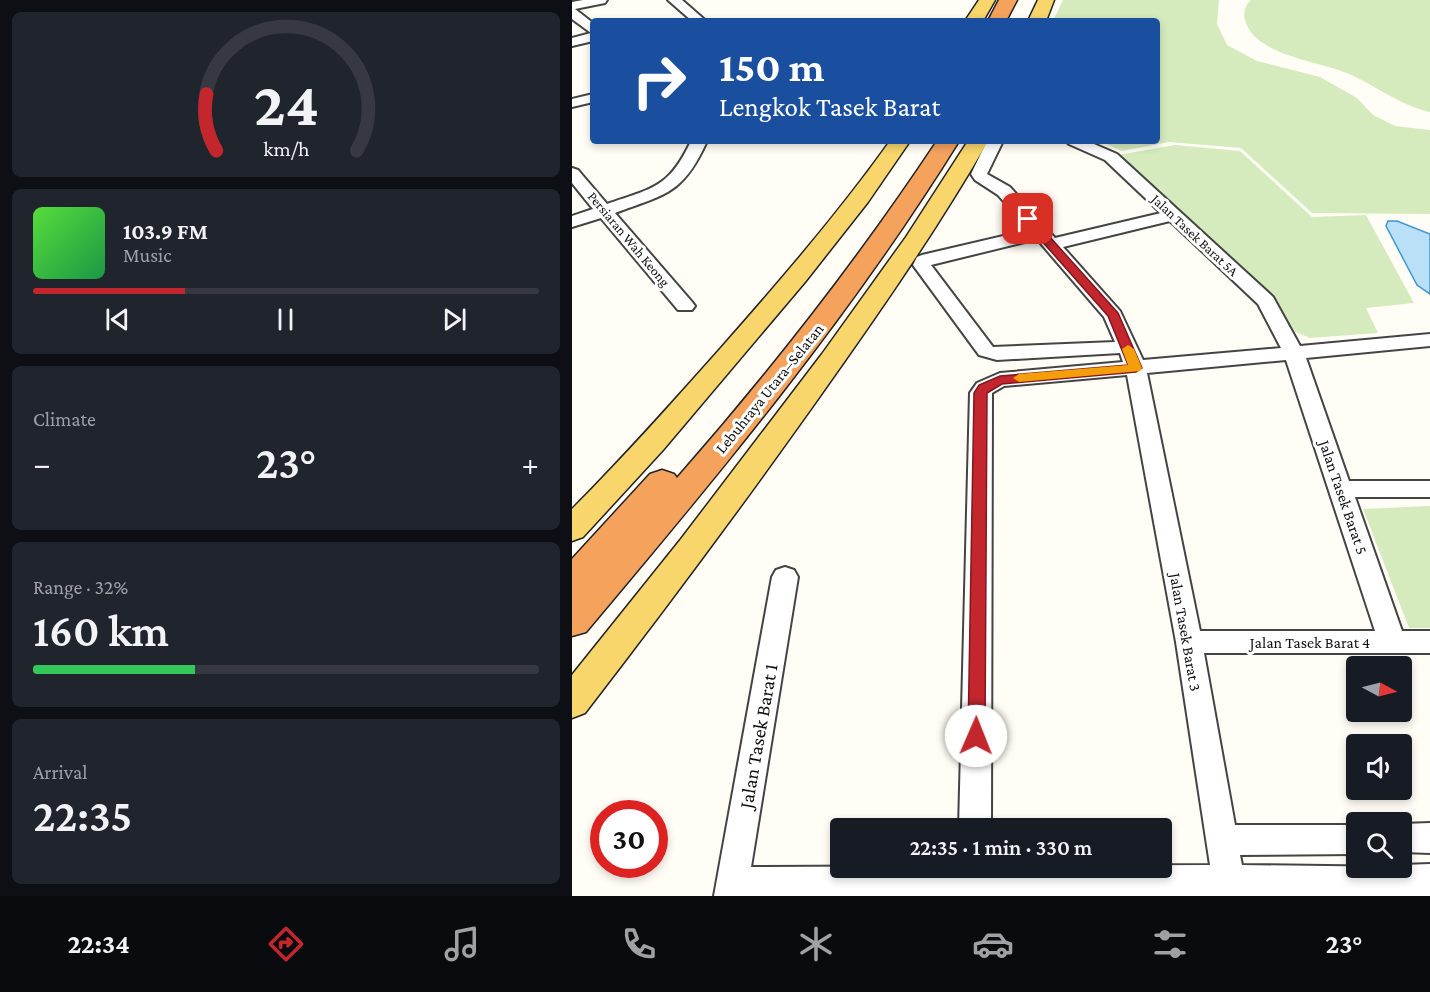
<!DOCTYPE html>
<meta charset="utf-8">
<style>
:root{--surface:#171b24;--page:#20242c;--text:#f1f3f6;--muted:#9ea1a6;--line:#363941;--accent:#c4262e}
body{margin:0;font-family:"Crimson Pro",serif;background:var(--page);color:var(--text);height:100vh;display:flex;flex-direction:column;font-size:22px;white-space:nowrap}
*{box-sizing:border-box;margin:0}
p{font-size:20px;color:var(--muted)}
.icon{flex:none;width:33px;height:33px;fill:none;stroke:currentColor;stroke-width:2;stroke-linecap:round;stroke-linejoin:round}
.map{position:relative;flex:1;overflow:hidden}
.side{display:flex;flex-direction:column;gap:12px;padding:12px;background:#0d0f14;width:572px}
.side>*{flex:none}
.hud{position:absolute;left:18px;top:18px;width:570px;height:126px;border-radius:6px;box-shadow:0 3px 9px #0003;background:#1a4fa0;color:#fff;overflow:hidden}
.needle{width:39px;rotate:97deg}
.buttons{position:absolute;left:774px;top:656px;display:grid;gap:12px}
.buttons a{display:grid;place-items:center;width:66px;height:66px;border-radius:6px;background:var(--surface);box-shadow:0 3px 9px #0003;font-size:30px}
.speed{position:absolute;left:18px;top:800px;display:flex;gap:12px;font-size:30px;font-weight:700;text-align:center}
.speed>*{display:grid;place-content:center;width:78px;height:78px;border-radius:50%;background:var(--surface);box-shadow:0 3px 9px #0003;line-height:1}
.speed .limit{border:9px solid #d22;background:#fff;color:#111}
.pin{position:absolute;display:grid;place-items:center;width:51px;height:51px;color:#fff;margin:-26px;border-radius:12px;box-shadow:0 3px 9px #0006}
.me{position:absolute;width:66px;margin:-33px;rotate:1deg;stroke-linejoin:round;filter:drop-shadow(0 0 4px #0008)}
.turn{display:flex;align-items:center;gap:21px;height:126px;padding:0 30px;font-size:27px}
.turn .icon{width:78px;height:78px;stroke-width:2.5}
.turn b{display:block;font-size:42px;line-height:51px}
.big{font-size:45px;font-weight:600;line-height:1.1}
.side .widget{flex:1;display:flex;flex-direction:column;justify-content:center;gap:9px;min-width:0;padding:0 21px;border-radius:9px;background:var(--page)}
.side .dial{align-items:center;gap:0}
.dial svg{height:156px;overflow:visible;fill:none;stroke:var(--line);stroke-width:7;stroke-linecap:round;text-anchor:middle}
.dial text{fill:var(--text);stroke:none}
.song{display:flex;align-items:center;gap:18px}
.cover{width:72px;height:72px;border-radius:9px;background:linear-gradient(135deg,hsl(110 70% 55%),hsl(140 70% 35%))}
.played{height:6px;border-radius:3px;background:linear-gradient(90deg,var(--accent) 30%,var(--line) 30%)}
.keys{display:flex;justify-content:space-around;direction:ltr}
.heat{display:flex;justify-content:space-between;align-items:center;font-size:33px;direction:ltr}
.charge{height:9px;border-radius:4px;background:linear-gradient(90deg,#34c759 32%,var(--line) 0)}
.trip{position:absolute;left:258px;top:818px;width:342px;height:60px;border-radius:6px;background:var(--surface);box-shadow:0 3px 9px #0003;font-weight:600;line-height:60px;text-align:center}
.tabs{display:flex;height:96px;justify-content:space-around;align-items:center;background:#090b0e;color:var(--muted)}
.tabs .icon{width:42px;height:42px}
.tabs .on{color:var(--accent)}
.tabs b{font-size:27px;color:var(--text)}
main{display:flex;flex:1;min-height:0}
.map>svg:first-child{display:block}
.green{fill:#d5ebbd}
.water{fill:#b9e0f7;stroke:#3f96cf;stroke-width:1.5}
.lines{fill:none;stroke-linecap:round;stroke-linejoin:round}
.minor-casing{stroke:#444;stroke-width:4}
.major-casing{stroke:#222;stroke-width:3}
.highway-casing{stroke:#222;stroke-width:3}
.minor{fill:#fff;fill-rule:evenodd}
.major{fill:#f9d66b;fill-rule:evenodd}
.highway{fill:#f5a25d;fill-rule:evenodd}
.route{fill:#c4262e;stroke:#7f191e;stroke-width:1.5}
.slow{fill:#f59e0b}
.labels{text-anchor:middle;stroke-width:6;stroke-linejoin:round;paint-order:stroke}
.far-street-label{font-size:14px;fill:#111;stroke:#fff}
.street-label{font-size:16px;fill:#111;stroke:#fff}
.near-street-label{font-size:20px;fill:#111;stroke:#fff}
</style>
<main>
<section class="side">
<div class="widget dial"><svg viewBox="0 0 100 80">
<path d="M14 69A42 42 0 1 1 86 69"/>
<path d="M14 69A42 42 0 0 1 9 40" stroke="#c4262e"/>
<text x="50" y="56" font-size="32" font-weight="700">24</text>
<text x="50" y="72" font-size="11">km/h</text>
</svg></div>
<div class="widget">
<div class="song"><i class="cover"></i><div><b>103.9 FM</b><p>Music</p></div></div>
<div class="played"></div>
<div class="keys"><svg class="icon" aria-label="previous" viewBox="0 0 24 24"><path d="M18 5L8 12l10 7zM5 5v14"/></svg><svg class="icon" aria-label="pause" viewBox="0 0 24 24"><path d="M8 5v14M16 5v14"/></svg><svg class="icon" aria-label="next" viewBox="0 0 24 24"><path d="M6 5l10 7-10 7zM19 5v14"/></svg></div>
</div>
<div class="widget"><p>Climate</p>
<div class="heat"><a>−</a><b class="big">23°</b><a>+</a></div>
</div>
<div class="widget"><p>Range · 32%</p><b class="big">160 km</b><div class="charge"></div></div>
<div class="widget"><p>Arrival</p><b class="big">22:35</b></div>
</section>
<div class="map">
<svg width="859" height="896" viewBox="0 0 859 896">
<rect width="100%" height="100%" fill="#fffdf5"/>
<!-- green -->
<g class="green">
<path d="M491,0H647L645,24L655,45L685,61L748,77L785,98L801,115L823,126L858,130V214L740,213L669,148L597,142L550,151L527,141H585V21H481Z"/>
<path d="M679,0H858V112C829,106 803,85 775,73C746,61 682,55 673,20C671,13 673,5 679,0Z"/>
<path d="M603,145L668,151L740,217L794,215L842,303L794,308L806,333L738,338L717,329L702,298L546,155Z"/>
<path d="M858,506V628H837L791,509Z"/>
</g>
<!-- water -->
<path class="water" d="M816,221H825L858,234V294L845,285L814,226Z"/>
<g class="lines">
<!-- minor casing -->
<g class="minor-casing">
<g id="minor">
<path d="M11,0H35L33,3L3,9L21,23V41L0,46V38L19,33L0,19V2Z"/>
<path d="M96,0H110L134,21H120Z"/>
<path d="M21,94V102L0,107V99Z"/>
<path d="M119,141H135C111,194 94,194 43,213L120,302L123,306L120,310H106L29,218L0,227V216L21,209L0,183V168L6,170L35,204C81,188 97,188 119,141Z"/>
<path d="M415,141H431L415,174L438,187L483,238L589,213L533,160L497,144L494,141H515L545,154L701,297L728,346L859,334V346L734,358L777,481H859V497H783L830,631H859V653H632L663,825H784V854L668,855L670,865L830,867V865L859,864V896H142L200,577L204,570L213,567L222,570L226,577L179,867L638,865L604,642L555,375L432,386L420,393L419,828H387L398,393L405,383L428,373L551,362L548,353L425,360L407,355L341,265L345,257L350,255L457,230L426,195L403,180L399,174ZM598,221L686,304L709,348L571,360L548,311L491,247ZM465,239L532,317L543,342L421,347L359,265ZM714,360L803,631H628L575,373Z"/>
<path d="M859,823V853L830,852V824Z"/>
</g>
</g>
<!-- major casing -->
<g class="major-casing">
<g id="major">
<path d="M407,0H423L411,21H393Z"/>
<path d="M466,0H482L474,21H456Z"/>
<path d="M318,141H338L296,202L233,282L91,450L11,537L0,541V509C51,458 100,403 148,349C207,282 266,214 318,141Z"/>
<path d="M396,141H416C363,233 302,320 241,406C167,510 91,612 13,713L0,718V675L109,539L250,354L334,237Z"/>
</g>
</g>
<!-- highway casing -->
<g class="highway-casing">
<g id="highway">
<path d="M427,0H445L434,21H416Z"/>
<path d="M365,141H387C278,317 147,474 14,632L0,636V559L78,474L90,470L102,474L105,478C199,371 286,260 365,141Z"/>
</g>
</g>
<!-- minor -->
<use href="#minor" class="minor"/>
<!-- major -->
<use href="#major" class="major"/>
<!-- highway -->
<use href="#highway" class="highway"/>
</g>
<!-- route -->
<path class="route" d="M456,216L460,217L546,313L570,368L564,372L430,384L415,393L413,736L411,742L404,744L398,742L396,736L402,393L407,385L428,376L556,365L536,316L453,222V217Z"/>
<!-- slow -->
<path class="slow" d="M556,345L562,349L570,368L568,371L447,382L441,378L447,374L556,365L550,349Z"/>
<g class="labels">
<!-- far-street labels -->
<g class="far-street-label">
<text transform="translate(623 235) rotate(43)" y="5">Jalan Tasek Barat 5A</text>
<text transform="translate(57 239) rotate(50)" y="5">Persiaran Wah Keong</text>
</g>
<!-- street labels -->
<g class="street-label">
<text transform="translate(197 388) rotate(-51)" y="6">Lebuhraya Utara–Selatan</text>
<text transform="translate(772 497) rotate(71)" y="6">Jalan Tasek Barat 5</text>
<text transform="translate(614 632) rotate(80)" y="6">Jalan Tasek Barat 3</text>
<text x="738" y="648">Jalan Tasek Barat 4</text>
</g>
<!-- near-street labels -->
<g class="near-street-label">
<text transform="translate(186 736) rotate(-80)" y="7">Jalan Tasek Barat 1</text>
</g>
</g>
</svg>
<div class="buttons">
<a><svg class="needle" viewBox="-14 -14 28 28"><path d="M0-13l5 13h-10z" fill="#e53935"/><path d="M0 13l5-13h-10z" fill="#9ea1a6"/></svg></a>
<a><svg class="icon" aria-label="sound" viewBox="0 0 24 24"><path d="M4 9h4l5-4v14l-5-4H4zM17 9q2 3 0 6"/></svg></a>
<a><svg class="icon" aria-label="search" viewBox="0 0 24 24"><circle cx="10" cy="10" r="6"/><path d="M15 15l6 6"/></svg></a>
</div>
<div class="speed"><div class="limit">30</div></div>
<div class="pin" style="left:456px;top:219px;background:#d93025"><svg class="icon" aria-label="arrive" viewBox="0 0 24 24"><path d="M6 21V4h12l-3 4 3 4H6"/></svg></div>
<svg class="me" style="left:404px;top:736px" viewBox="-20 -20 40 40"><circle r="19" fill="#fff"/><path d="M0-13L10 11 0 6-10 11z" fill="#c4262e"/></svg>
<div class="trip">22:35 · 1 min · 330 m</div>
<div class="hud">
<div class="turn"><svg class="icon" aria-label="right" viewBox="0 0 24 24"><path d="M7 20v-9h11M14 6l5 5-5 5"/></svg><div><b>150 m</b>Lengkok Tasek Barat</div></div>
</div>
</div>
</main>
<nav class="tabs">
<b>22:34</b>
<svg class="icon on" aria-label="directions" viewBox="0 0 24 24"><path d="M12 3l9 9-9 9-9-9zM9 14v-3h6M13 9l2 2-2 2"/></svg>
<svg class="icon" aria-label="music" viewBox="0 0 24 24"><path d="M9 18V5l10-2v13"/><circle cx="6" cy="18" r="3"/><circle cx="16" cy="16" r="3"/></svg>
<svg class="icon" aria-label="phone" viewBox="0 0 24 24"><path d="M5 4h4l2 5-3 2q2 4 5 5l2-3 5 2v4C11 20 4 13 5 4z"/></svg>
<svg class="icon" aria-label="climate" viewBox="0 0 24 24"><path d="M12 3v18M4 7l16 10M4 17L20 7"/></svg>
<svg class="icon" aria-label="car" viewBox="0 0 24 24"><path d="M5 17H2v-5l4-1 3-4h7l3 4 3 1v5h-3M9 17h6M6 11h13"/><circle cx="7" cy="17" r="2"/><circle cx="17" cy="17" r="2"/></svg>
<svg class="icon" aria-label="filters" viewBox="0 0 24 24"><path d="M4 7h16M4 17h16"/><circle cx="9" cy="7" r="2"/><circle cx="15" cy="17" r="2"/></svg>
<b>23°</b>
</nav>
